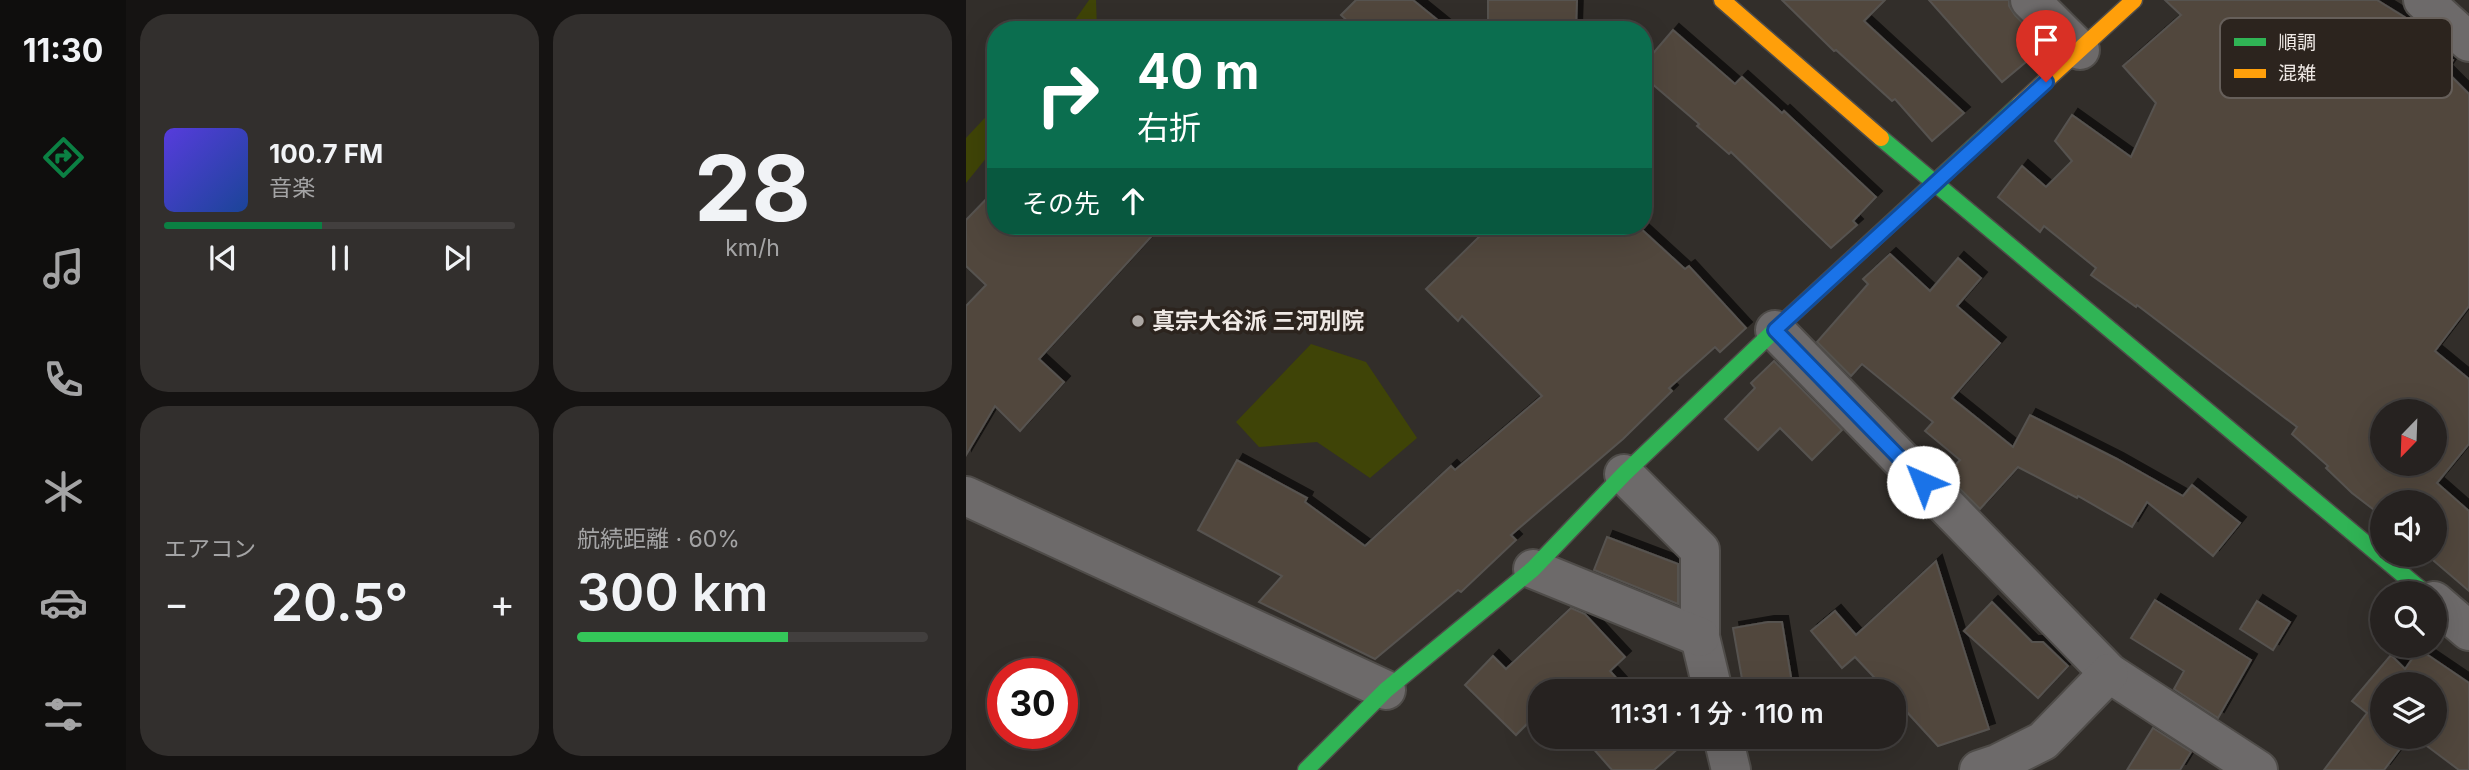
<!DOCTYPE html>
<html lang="ja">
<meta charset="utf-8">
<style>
:root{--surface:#262220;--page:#322f2d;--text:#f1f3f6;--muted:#a4a4a5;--line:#423f3e;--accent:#0b8043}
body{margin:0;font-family:Inter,"Noto Sans JP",sans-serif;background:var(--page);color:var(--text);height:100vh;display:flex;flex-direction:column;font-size:26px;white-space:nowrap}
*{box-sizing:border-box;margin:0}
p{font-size:23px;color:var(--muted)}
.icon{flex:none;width:38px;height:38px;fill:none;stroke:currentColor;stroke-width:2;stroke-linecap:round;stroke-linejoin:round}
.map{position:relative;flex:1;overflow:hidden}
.details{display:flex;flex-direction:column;gap:14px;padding:14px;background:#151312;width:840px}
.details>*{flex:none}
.hud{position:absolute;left:21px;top:21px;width:665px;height:214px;border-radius:28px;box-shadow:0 7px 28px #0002,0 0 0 2px var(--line);background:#0b6e4f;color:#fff;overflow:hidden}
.needle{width:46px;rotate:203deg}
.controls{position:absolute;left:1404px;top:399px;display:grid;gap:14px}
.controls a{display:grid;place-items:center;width:77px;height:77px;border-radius:50%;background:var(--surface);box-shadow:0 7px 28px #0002,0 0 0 2px var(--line);font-size:35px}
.speed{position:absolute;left:21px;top:658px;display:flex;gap:14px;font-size:35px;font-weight:700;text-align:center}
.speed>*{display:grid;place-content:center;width:91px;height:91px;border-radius:50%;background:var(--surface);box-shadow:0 7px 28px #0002,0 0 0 2px var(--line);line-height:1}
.speed .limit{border:10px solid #d22;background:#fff;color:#111}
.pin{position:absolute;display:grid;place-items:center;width:60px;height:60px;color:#fff;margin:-72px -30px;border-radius:50% 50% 50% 0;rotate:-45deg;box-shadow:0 0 7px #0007}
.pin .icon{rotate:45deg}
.me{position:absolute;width:77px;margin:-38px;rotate:316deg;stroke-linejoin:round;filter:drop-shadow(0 0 5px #0008)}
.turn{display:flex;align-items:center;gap:24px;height:147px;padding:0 35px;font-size:32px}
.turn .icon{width:91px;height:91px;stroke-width:2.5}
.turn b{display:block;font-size:49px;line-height:60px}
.then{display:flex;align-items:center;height:66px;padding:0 35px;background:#0003;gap:14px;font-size:26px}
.big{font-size:52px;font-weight:600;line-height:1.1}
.details .widget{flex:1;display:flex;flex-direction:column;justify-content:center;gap:10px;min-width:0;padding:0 24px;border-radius:28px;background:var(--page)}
.details .dial{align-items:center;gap:0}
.dial b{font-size:91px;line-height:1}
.song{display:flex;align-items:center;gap:21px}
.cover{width:84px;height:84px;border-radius:10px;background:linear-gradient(135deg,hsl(250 70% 55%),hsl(220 70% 35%))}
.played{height:7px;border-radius:4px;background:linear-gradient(90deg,var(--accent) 45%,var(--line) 45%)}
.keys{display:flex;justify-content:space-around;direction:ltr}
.heat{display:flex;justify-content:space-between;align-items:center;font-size:38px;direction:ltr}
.charge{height:10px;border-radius:5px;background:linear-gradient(90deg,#34c759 60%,var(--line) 0)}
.details .tiles{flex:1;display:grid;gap:14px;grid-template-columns:repeat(2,1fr)}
.trip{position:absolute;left:562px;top:679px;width:378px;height:70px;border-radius:28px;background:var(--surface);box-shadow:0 7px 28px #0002,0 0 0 2px var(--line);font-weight:600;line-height:70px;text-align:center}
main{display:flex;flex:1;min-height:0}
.menu{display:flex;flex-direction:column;width:126px;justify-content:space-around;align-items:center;background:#0f0e0d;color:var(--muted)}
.menu .icon{width:49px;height:49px}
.menu .on{color:var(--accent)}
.menu b{font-size:32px;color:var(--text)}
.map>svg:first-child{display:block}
.green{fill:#3f4407}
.building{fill:#51473e;stroke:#575350;stroke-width:2;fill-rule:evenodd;filter:url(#shadow)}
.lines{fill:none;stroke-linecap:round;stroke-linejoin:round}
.street-casing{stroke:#4f4c49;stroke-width:42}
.fast-casing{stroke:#4f4c49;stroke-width:19}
.slow-casing{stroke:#4f4c49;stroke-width:19}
.street{stroke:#6d6a6a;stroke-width:38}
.fast{stroke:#30b455;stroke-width:16}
.slow{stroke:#ff9f0a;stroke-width:16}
.route-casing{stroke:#114b97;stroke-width:18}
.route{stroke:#1a73e8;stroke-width:12}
.poi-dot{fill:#ada8a4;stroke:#2c241e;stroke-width:2.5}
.labels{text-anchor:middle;stroke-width:7;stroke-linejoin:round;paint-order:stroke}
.poi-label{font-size:23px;font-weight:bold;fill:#efe9e5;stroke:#2c241e;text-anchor:start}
.key{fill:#2c241e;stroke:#665f5a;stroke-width:2}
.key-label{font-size:19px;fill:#efe9e5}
</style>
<main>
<nav class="menu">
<b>11:30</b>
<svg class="icon on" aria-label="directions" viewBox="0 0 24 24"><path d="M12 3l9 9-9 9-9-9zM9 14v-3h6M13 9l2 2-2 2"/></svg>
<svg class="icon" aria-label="music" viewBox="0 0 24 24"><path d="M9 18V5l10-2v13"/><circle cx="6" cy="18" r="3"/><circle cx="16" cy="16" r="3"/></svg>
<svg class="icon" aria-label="phone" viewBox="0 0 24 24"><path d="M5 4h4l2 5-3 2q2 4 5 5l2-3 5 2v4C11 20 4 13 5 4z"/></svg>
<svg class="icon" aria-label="climate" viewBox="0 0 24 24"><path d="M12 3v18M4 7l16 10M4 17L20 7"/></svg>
<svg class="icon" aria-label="car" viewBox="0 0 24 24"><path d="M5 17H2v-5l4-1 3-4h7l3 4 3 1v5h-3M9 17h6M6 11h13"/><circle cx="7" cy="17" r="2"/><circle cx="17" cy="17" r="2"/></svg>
<svg class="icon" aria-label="filters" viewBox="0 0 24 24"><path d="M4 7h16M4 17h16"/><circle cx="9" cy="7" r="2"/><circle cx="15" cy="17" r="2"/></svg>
</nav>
<section class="details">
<div class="tiles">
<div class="widget">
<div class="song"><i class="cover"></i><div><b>100.7 FM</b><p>音楽</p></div></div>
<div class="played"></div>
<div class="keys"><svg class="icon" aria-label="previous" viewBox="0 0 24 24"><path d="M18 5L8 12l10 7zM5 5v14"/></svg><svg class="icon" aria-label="pause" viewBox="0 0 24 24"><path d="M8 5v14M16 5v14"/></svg><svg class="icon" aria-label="next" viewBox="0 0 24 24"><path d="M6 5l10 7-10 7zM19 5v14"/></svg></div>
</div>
<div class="widget dial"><b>28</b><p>km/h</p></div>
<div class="widget"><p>エアコン</p>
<div class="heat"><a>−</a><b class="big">20.5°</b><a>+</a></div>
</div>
<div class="widget"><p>航続距離 · 60%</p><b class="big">300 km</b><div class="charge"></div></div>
</div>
</section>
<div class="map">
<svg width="1503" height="770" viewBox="0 0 1503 770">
<defs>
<filter id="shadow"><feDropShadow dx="6" dy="-6" stdDeviation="0" flood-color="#0009"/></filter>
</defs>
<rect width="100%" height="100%" fill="#322e2a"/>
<!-- green -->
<g class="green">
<path d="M123,0H130L131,30H102Z"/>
<path d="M30,106V146L0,183V138Z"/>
<path d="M345,344L400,362L451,438L404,478L351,442L293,447L270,422Z"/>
</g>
<!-- building -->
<g class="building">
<path d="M390,0H447L484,30H391L375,15Z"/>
<path d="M522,0H611L610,30H522Z"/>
<path d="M816,0H919L898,21L998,113L966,141L929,99L926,101L870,50L868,51Z"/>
<path d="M963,0H1043V6L1049,15L1079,46L1036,82Z"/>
<path d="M1199,0H1411L1448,23L1444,32L1487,60L1480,71L1503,94V306L1469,351L1503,379V444L1471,483L1503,511V591L1461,555H1468V502H1416V516L1386,493L1360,468L1362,466L1326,434L1331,427L1171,305L1170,307L1125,275L1130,268L1078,226L1074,232L1032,197L1056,166L1080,187L1106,161L1089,141L1106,115L1165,157L1190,103L1157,66L1215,15ZM1416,411H1468V464H1416Z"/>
<path d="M707,30L769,84L776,77L816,113L818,111L910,197L887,221L891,225L865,248L765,152L763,154L731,126L733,124L677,76V65Z"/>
<path d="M30,189V226H195L73,359L98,382L54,431L29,406L0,455V306L20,285L0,266V220Z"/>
<path d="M524,226H672L719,269L723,266L780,328L754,352L749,347L703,388L706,391L657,439L545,535L550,540L495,592L492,590L409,659L293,602L316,576L232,530L271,460L341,498L339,502L399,546L485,466L489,470L576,396L496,316L492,321L460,289Z"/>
<path d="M924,254L964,291L992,258L1015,278L991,306L1034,343L986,398L1047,447L1064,415L1151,459L1217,496L1226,485L1274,523L1247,556L1181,502L1166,527L1112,496L1111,498L1052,467L1014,509L980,475L994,460L959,431L967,422L896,364L885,376L851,342L902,284L897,279Z"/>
<path d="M808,361L876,430L846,460L814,428L792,450L759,419L789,388L785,383Z"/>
<path d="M641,537L712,564V604L628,570Z"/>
<path d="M970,561L1023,729L972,746L928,698V691H921L889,657L876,668L845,631L869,611L890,635Z"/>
<path d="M1189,600L1285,660L1252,718L1208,689L1218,671L1165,638Z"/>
<path d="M1291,601L1324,622L1307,650L1274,629Z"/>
<path d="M1026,602L1066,642H1077L1102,666L1072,698L998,631Z"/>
<path d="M605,608L619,614L659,657L644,671L662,691H574V711L550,735L499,685L527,656L540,669Z"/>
<path d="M802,622H816L826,683L778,690L767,628Z"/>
<path d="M1453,649L1503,683V770H1493L1449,737H1468V684H1416V737H1443L1418,770H1358L1401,713L1386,701L1425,655L1439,669Z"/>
<path d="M1187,728L1225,752L1214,770H1161Z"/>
<path d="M617,737H725L688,770H646Z"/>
</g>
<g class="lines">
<!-- street casing -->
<g class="street-casing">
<g id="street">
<path d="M1064,0L1114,50"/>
<path d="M1457,0L1503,42"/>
<path d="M809,330L1143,673L1292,770"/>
<path d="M658,474L734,550V637L747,691"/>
<path d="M0,496L420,690"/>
<path d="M567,569L734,637"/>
<path d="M1468,601L1503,631"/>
<path d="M757,737L765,770"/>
<path d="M1013,770L1031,764L1077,741L1143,673"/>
</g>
</g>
<!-- fast casing -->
<g class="fast-casing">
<g id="fast">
<path d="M915,138L1459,593"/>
<path d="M340,770L420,690L567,569L658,474L809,330L1053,105"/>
</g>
</g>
<!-- slow casing -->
<g class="slow-casing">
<g id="slow">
<path d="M756,0L915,138"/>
<path d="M1053,105L1168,0"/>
</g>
</g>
<!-- street -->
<use href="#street" class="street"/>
<!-- fast -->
<use href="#fast" class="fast"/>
<!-- slow -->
<use href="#slow" class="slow"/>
</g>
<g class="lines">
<!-- route casing -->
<g class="route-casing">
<path id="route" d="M957,482L809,330L1080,82"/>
</g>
<!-- route -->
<use href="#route" class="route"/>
</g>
<!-- markers -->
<circle class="poi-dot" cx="172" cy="321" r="7"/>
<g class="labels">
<!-- poi labels -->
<g class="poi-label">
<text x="186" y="329">真宗大谷派 三河別院</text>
</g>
</g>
<!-- legend -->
<rect x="1254" y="18" width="232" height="80" rx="10" class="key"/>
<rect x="1268" y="38" width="32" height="8" fill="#30b455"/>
<rect x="1268" y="69" width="32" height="9" fill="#ff9f0a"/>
<g class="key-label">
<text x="1312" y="49">順調</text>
<text x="1312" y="80">混雑</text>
</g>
</svg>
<div class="controls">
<a><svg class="needle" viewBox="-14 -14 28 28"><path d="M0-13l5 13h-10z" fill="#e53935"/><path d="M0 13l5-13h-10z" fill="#a4a4a5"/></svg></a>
<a><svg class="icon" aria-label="sound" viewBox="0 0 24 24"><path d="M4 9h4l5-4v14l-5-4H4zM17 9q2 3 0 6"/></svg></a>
<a><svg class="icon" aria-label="search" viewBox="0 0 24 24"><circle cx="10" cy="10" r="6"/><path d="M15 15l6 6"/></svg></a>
<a><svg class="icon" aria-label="layers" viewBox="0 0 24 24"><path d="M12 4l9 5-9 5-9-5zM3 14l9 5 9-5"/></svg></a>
</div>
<div class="speed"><div class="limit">30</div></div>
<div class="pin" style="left:1080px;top:82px;background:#d93025"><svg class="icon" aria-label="arrive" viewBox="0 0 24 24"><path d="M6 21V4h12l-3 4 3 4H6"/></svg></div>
<svg class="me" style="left:957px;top:482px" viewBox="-20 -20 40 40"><circle r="19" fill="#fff"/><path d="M0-13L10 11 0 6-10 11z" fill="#1a73e8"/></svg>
<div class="trip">11:31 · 1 分 · 110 m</div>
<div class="hud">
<div class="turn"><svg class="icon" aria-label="right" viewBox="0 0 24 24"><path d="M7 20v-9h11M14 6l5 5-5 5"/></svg><div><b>40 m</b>右折</div></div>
<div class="then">その先<svg class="icon" aria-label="ahead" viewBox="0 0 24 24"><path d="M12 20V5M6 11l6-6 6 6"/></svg></div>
</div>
</div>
</main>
